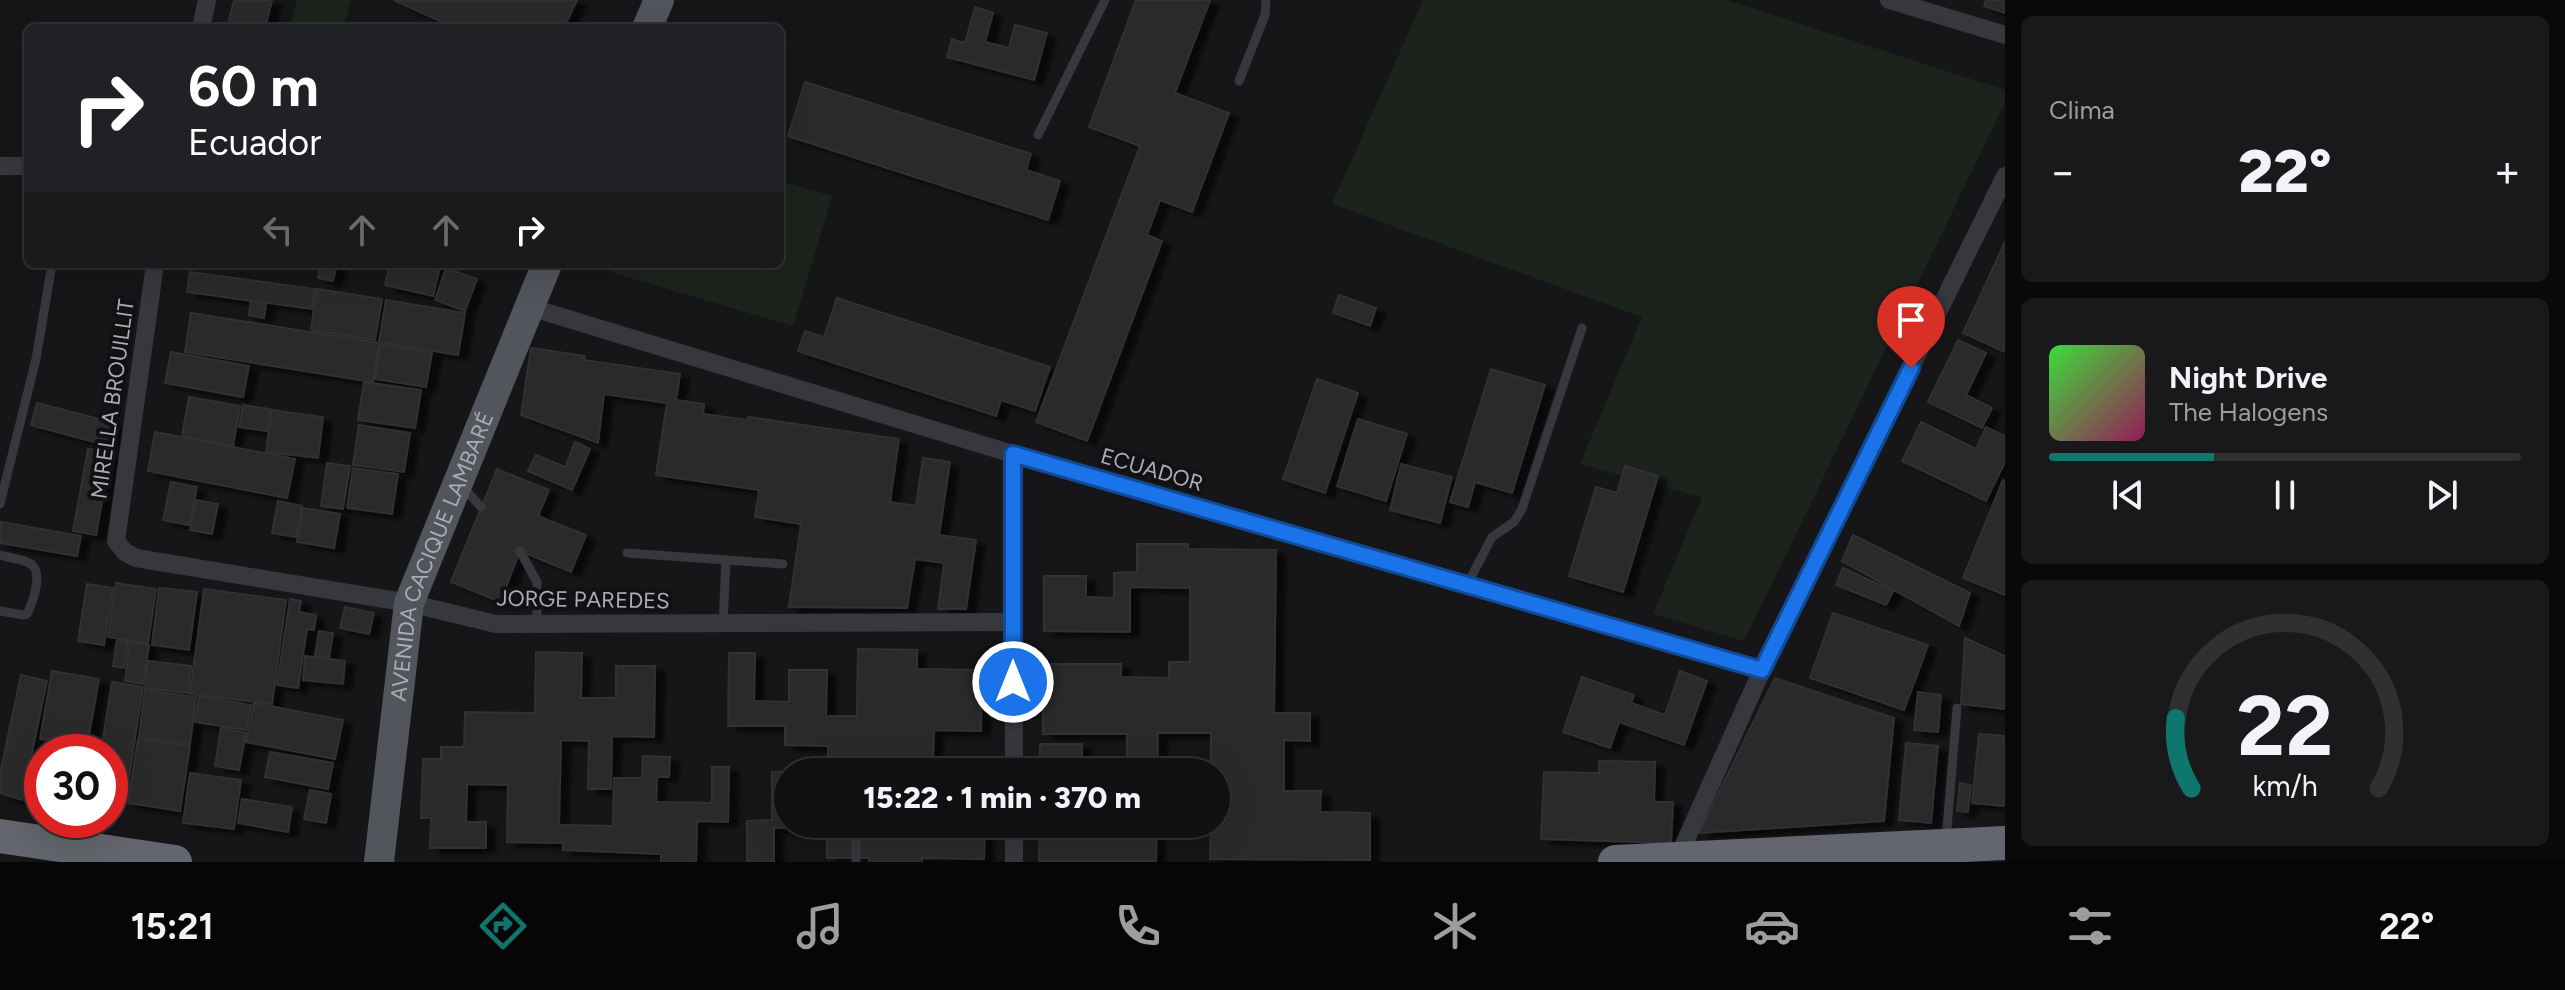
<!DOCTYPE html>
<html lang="es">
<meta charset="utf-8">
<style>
:root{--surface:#101012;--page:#19191b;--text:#f1f3f6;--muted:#9c9d9f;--line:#303032;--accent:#0f766e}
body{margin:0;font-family:Figtree,sans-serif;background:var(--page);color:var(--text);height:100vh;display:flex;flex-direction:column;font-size:30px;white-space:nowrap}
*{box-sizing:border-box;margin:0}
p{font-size:26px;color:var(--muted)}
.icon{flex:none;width:44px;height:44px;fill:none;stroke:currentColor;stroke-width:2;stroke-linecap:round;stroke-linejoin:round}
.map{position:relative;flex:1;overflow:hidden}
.sheet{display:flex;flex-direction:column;gap:16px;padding:16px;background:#09090a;width:560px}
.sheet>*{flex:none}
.banner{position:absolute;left:24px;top:24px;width:760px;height:244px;border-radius:12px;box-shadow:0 8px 32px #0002,0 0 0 2px var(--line);background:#202124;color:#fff;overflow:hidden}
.speed{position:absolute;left:24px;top:734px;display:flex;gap:16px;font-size:40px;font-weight:700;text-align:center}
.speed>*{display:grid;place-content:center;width:104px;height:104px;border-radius:50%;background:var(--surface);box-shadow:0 8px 32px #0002,0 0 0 2px var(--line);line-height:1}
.speed .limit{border:12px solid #d22;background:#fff;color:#111}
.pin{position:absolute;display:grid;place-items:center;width:68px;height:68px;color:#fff;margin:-82px -34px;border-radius:50% 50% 50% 0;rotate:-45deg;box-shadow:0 0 8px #0007}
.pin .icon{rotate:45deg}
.me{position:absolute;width:88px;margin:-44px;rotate:0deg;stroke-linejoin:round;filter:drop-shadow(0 0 6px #0008)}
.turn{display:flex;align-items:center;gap:28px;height:168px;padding:0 32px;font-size:36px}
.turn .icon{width:104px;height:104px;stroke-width:2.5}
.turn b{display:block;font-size:56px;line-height:68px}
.lanes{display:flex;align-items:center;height:76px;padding:0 32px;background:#0003;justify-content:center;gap:40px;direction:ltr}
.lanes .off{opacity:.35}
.big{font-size:60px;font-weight:800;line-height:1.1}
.sheet .widget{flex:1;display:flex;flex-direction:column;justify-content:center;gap:12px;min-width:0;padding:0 28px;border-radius:12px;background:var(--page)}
.sheet .dial{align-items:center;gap:0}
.dial svg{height:208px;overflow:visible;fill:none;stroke:var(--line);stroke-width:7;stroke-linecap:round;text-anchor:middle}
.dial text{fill:var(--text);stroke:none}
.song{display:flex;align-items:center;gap:24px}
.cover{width:96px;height:96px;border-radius:12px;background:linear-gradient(135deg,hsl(120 70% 55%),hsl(330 70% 35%))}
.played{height:8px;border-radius:4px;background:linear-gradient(90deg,var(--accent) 35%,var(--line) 35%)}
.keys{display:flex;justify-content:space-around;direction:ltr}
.heat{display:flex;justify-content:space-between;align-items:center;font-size:44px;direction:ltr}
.trip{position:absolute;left:774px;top:758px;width:456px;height:80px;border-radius:40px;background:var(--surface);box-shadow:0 8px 32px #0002,0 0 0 2px var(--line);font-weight:800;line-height:80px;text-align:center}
.tabs{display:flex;height:128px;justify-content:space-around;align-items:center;background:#060607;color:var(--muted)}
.tabs .icon{width:56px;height:56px}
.tabs .selected{color:var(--accent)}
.tabs b{font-size:36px;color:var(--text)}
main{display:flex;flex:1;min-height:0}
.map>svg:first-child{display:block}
.green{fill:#1c231d}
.building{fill:#29292c;stroke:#303034;stroke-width:2;filter:url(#shadow)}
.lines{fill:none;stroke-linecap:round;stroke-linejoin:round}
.lane{stroke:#37383d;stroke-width:9}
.street{stroke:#37383d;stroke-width:18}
.primary{stroke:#53555c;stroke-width:30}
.highway{stroke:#63666e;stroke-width:34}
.route-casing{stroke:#114b97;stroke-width:20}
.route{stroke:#1a73e8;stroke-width:14}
.labels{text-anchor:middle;stroke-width:8;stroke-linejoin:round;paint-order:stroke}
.street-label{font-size:22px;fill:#a8adb8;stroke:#111113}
</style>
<main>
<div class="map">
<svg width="2005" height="862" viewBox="0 0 2005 862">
<defs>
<filter id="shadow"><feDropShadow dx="9" dy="5" stdDeviation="2" flood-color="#0009"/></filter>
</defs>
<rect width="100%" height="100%" fill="#161618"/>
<!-- green -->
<g class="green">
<path d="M297,0H351L343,28H289Z"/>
<path d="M1423,0H1726L2005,90V103L1744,641L1653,614L1702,497L1580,464L1642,317L1332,204Z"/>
<path d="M780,181L832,196L793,326L610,272L613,264H780Z"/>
</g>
<!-- building -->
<g class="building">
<path d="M234,0H272L265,28H227Z"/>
<path d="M394,0H577L564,28H455Z"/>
<path d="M1136,0H1210L1175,93L1229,113L1192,212L1160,200L1147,235L1162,241L1087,441L1036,422L1140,146L1089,127Z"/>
<path d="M1986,0H2005V13L1984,6Z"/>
<path d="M975,7L993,13L985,42L1009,48L1015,25L1047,33L1034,80L947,57L952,39L965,43Z"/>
<path d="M805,82L1031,154L1026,170L1060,181L1048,220L788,136Z"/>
<path d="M2005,242V352L1963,333Z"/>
<path d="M321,264H337L333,281L318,278Z"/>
<path d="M390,264H427L440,267L433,296L385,285Z"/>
<path d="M446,268L477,279L465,311L435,300Z"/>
<path d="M190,272L315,289L312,309L187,292Z"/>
<path d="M317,289L382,299L375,340L311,330Z"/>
<path d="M1339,295L1376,308L1370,326L1333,313Z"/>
<path d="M837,298L1050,367L1035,411L1001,400L996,416L798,351L805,331L824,337Z"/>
<path d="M386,300L465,313L458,355L379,342Z"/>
<path d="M251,301L266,304L264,318L249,315Z"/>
<path d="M191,313L379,343L373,382L185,352Z"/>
<path d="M1958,340L1986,353L1966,395L1992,408L1982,428L1928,402Z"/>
<path d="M380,344L432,353L426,387L375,379Z"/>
<path d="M531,348L585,356L584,360L680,374L676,400L704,404L703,414L748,420V417L899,439L890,502L916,506L923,458L950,462L939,535L976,540L966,609H938L944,563L915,559L907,608L789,607L801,524L755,517L759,490L656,475L667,403L604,394L598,443L521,415Z"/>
<path d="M171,352L249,366L243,397L165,383Z"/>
<path d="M1491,369L1545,385L1512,493L1475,482L1468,507L1450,502Z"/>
<path d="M1317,379L1358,393L1325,493L1283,479Z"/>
<path d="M364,382L421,390L415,428L358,420Z"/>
<path d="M189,397L240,406L233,446L182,436Z"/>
<path d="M37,403L115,423L109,446L31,425Z"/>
<path d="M243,405L270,409L267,431L239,427Z"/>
<path d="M272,410L323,417L318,458L266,452Z"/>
<path d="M1358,419L1407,434L1386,501L1337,486Z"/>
<path d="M1921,422L1976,449L1986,427L2005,436V462L1986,501L1902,461Z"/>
<path d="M359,425L410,433L404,472L353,465Z"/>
<path d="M155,432L295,459L287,498L148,471Z"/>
<path d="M575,442L590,449L572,490L528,471L536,455L565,467Z"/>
<path d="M88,449L111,453L96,535L73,531Z"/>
<path d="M327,463L350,466L343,509L321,506Z"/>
<path d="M1401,464L1452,477L1440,523L1390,510Z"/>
<path d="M1625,466L1658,476L1623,592L1569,576L1596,487L1617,493Z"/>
<path d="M353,468L398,474L392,514L347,508Z"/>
<path d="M497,469L549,490L538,516L586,535L571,572L520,551L500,602L451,582Z"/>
<path d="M2003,480L2005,481V595L1963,578Z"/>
<path d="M171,482L197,487L189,525L163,520Z"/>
<path d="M196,500L218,504L212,534L190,530Z"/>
<path d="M278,501L302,506L296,537L272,533Z"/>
<path d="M303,508L340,514L334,548L297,542Z"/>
<path d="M1,522L81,536L77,556L0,543Z"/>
<path d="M1853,535L1970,593L1959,626L1842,561Z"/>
<path d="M1137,544H1188V549L1276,550L1274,713H1310V741L1284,740V791H1321L1320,812L1370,813V860L1210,859L1211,824H1216V772H1211V733H1158L1157,772H1127V734H1043V664H1121V677L1169,678V662H1190V588L1130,587V632L1044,631V576H1086V597L1114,598V573L1137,572Z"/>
<path d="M1843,568L1893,591L1886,605L1836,585Z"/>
<path d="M116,583L156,589L148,643L108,637Z"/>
<path d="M87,584L113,588L104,645L78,641Z"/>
<path d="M159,588L197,592L189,650L152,645Z"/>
<path d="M204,589L286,600L272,704L190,694Z"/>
<path d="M290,599L301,601L299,612L316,615L314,630L307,629L298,688L277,685Z"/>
<path d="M345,607L374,613L369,634L340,628Z"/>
<path d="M1833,613L1928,645L1904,710L1810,678Z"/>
<path d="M319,631L333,633L329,658L315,656Z"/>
<path d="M1965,638L2005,656V709L1961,704Z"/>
<path d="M117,640L128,642L124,668L113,666Z"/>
<path d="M130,642L149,645L143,684L125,681Z"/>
<path d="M858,649L917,650V669L982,670L981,731L934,730L933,758L986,759V772H828V746L785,745V726H728L729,653H755L754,701L789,702V670H827L826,716H857Z"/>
<path d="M536,652L582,653L581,698H616V666H655L654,737L612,736L611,789H588L589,741L561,740L559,825L613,826L614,778H642L643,756L670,757L669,777H657L656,802L712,803V767H729L728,822L697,821L696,862H661V854L563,850V843L507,842L508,785L467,784L466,822H486V848H430L431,818H421L423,759H441V747H464L465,712L535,713Z"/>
<path d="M305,656L345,661L343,684L303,680Z"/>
<path d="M148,661L191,666L188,693L145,688Z"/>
<path d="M52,671L99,679L87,746L40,739Z"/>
<path d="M1680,671L1707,681L1684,745L1619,722L1610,748L1563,732L1582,677L1634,695L1631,703L1665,715Z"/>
<path d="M21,675L47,681L22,800L0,793V774Z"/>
<path d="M1775,678L1894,718L1884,821L1699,833Z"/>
<path d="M112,682L143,687L126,797L110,795V752H101Z"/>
<path d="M145,690L196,697L190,744L139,737Z"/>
<path d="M1918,692L1941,695L1938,732L1914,730Z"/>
<path d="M199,696L251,705L246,730L195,722Z"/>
<path d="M254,703L343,720L335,759L246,742Z"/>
<path d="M221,728L246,733L239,770L215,766Z"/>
<path d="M1979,734L2005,736V806L1972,803Z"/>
<path d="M138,739L190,746L180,811L128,803Z"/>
<path d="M1906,743L1938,746L1931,823L1899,820Z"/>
<rect x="1040" y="744" width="42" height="28"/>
<path d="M270,752L333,763L328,789L265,777Z"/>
<path d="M1599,761L1655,762L1654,802H1673L1671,843L1541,839L1544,772L1599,773Z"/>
<path d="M805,771L788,772V824H806V827L774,828V862H747V821L772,820V772Z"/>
<path d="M190,773L241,780L234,829L183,823Z"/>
<path d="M1960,783L1971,785L1968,812L1957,811Z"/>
<path d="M310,790L331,794L326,823L304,819Z"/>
<path d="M242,799L292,807L288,832L238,823Z"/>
<path d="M827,824H985L984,859L922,858V862H869V858H827Z"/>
<path d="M1040,824H1157L1156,861H1039Z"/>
</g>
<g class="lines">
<!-- lane -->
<g class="lane">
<path d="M1239,81L1265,15L1266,0"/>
<path d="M1038,135L1105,0"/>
<path d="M462,486L481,507"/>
<path d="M0,504L36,359L52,264"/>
<path d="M520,551L537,582V624"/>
<path d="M627,553L726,560L723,624"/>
<path d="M0,555C9,558 24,559 31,564C44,573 32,604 27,614L23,615L0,611"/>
<path d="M726,560L783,564"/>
<path d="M1467,585L1492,537L1514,522L1522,509L1582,328"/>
<path d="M1946,840L1957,708"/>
<path d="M856,862V824"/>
</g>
<!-- street -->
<g class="street">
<path d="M1889,0L2005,35"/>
<path d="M201,28L207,0"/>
<path d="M0,166H28"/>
<path d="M155,264L116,541L125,552L136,558L409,603L496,624L1013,622"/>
<path d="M529,307L1013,454L1762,670"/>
<path d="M1013,454L1014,772"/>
<path d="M1014,824V862"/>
<path d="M1676,862L1762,670L2005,176"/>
</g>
<!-- primary -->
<g class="primary">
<path d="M647,28L659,0"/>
<path id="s1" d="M379,862L409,603L547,264"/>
</g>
<!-- highway -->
<g class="highway">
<path d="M0,836L175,862"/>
<path d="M1615,862L2005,843"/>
</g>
</g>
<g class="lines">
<!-- route casing -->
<g class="route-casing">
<path id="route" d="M1013,682V454L1762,670L1911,368"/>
</g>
<!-- route -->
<use href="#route" class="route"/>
</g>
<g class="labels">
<!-- street labels -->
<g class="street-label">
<text transform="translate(112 399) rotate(-82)" y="8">MIRELLA BROUILLIT</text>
<text transform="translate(1152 469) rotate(16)" y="8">ECUADOR</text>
<text dy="8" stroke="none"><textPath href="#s1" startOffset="314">AVENIDA CACIQUE LAMBARÉ</textPath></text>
<text transform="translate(583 599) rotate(1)" y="8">JORGE PAREDES</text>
</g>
</g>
</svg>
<div class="speed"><div class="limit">30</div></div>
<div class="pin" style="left:1911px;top:368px;background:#d93025"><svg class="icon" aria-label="arrive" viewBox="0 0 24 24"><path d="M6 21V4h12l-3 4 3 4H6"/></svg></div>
<svg class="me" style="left:1013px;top:682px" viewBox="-20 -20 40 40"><circle r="17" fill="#1a73e8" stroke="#fff" stroke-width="3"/><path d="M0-11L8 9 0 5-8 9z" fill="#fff"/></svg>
<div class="trip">15:22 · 1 min · 370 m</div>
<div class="banner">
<div class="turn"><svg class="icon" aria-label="right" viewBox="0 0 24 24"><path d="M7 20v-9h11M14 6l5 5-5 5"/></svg><div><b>60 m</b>Ecuador</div></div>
<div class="lanes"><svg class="icon off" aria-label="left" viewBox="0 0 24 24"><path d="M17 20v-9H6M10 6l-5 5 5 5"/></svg><svg class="icon off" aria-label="ahead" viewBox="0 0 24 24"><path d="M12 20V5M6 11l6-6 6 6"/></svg><svg class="icon off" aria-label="ahead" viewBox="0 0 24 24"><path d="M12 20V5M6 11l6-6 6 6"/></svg><svg class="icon" aria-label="right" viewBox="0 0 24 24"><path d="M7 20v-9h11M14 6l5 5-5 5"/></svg></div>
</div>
</div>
<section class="sheet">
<div class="widget"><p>Clima</p>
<div class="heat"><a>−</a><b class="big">22°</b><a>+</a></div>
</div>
<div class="widget">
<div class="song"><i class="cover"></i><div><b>Night Drive</b><p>The Halogens</p></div></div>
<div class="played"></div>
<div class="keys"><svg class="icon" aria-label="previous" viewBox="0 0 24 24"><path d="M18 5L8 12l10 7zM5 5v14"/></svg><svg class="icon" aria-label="pause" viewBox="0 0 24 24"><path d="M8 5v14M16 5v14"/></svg><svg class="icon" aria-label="next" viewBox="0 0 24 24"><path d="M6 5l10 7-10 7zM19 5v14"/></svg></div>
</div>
<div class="widget dial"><svg viewBox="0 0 100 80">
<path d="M14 69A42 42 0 1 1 86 69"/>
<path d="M14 69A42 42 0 0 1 8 42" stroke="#0f766e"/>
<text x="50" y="56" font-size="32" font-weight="700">22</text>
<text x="50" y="72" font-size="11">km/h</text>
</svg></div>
</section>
</main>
<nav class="tabs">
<b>15:21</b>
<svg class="icon selected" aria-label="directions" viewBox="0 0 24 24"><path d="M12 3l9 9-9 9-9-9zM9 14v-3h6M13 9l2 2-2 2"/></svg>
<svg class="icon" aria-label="music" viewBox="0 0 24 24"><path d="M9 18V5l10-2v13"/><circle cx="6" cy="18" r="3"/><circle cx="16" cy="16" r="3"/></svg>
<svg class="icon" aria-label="phone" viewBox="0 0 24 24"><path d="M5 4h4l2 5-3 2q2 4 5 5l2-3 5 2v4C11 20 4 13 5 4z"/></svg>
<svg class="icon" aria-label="climate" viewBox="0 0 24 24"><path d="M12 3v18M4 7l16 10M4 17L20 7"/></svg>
<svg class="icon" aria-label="car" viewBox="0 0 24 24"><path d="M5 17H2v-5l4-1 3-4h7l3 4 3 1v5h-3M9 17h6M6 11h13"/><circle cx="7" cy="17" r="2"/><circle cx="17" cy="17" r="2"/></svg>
<svg class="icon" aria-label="filters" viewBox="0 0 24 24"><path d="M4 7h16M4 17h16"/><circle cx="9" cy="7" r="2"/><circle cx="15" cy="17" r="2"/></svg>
<b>22°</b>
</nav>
